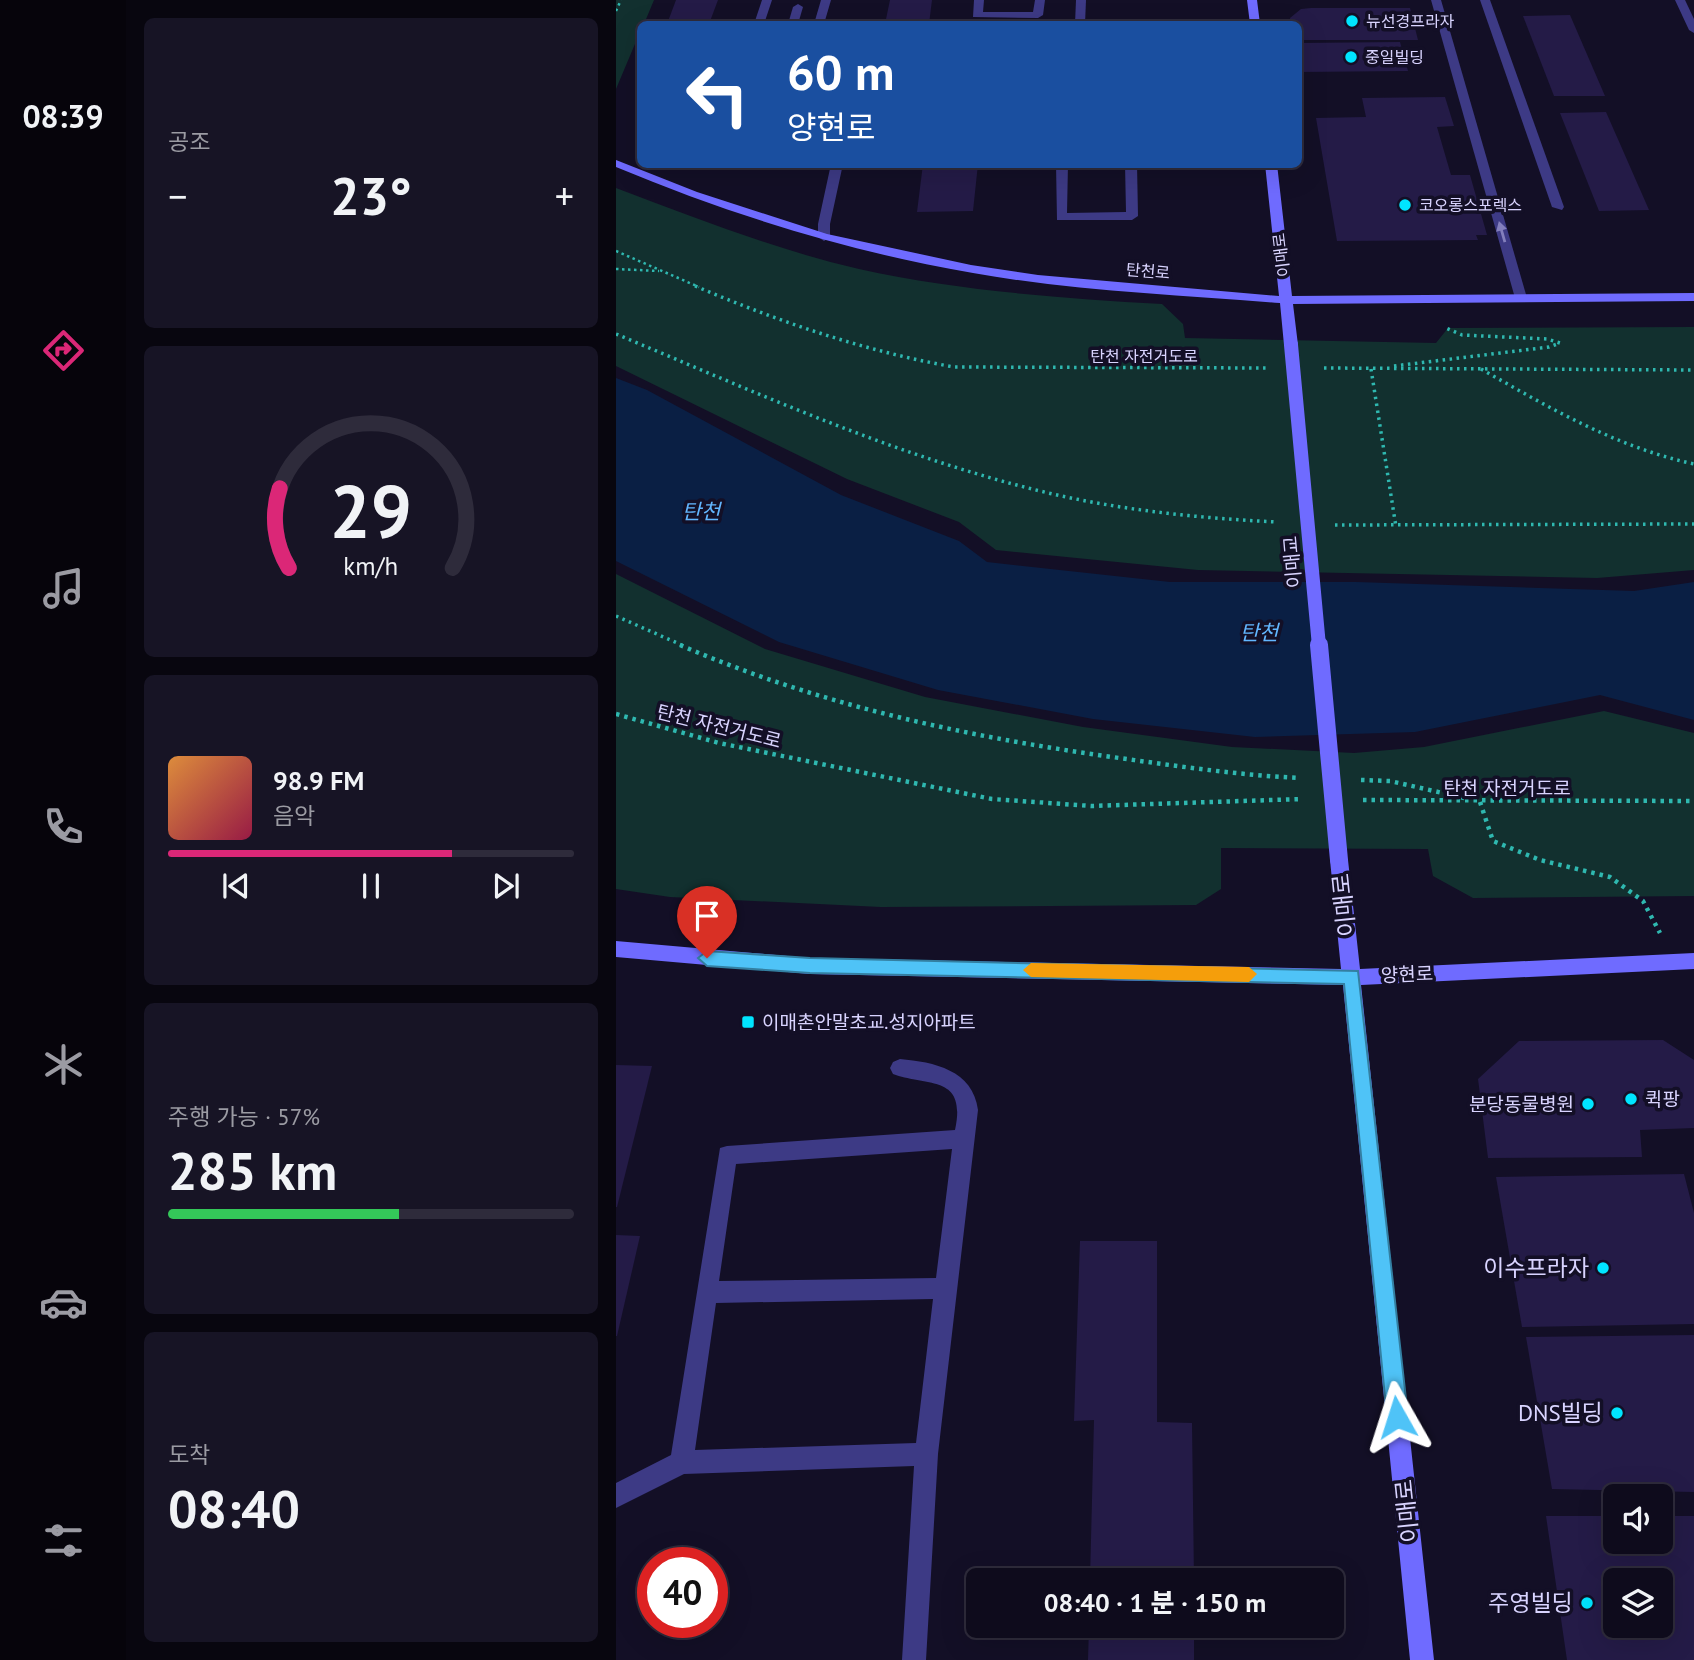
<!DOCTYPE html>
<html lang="ko">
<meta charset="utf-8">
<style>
:root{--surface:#0e0b1c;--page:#171425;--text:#f1f3f6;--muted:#9b9ba3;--line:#2e2b3b;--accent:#db2777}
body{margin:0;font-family:"PT Sans","Noto Sans KR",sans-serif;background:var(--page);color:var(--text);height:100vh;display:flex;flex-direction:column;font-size:26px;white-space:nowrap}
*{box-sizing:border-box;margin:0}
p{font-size:23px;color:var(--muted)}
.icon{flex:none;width:38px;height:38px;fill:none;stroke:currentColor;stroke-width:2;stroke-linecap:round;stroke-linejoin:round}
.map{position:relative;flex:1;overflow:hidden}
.sheet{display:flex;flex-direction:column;gap:18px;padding:18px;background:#08060f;width:490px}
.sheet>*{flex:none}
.top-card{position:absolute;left:21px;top:21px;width:665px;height:147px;border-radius:10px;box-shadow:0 7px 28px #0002,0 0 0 2px var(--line);background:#1a4fa0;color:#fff;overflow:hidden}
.fabs{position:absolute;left:987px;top:1484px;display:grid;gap:14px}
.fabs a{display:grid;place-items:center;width:70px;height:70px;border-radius:10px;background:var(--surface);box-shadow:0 7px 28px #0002,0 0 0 2px var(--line);font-size:35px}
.speed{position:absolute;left:21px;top:1547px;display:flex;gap:14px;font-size:35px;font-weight:700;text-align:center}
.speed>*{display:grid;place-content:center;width:91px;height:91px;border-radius:50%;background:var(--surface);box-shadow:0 7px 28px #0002,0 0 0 2px var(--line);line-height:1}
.speed .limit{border:10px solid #d22;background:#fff;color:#111}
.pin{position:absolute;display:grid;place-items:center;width:60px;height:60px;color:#fff;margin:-72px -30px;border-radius:50% 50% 50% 0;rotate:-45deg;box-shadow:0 0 7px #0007}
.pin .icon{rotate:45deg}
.me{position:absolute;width:77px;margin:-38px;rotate:354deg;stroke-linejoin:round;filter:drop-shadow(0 0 5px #0008)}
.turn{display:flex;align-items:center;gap:24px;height:147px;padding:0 35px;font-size:32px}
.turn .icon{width:91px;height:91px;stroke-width:2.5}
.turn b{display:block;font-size:49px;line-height:60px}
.big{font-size:52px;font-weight:800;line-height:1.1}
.sheet .widget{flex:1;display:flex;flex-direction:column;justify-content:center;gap:10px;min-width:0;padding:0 24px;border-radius:10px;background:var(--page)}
.sheet .dial{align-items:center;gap:0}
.dial svg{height:182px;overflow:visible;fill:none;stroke:var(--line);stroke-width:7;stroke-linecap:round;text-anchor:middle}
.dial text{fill:var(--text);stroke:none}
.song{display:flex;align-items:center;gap:21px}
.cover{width:84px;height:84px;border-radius:10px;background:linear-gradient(135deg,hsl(30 70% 55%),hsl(340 70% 35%))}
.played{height:7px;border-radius:4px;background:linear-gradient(90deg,var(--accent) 70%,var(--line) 70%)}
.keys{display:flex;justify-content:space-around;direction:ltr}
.heat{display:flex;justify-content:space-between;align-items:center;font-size:38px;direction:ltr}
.charge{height:10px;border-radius:5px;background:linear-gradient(90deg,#34c759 57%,var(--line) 0)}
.trip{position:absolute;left:350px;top:1568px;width:378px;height:70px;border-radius:10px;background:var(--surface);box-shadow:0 7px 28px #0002,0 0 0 2px var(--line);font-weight:800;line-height:70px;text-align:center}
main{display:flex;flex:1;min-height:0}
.tab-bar{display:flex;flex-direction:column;width:126px;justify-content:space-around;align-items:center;background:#06040b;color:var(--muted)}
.tab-bar .icon{width:49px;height:49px}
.tab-bar .current{color:var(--accent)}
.tab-bar b{font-size:32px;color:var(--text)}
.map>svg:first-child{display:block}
.green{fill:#12302f}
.water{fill:#0a1f44}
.building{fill:#241b47;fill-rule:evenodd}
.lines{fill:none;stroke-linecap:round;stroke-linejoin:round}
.path-far2{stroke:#2fb8b0;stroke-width:2.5;stroke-dasharray:2.5 3.5;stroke-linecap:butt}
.path-far1{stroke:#2fb8b0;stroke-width:3.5;stroke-dasharray:2.5 4.5;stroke-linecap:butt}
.path{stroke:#2fb8b0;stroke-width:4.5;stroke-dasharray:3.5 5;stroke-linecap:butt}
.lane{fill:#3d3a85;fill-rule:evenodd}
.street{fill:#3d3a85;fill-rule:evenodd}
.secondary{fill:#6f6bff;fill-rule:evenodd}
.secondary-bridge-far1{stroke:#6f6bff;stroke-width:14}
.secondary-bridge{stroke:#6f6bff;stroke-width:18}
.oneway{fill:#837fbc}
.route{fill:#4fc3f7;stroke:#337fa1;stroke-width:2}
.slow{fill:#f59e0b}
.poi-dot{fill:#00e5ff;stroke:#130f26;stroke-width:2.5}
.labels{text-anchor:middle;stroke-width:7;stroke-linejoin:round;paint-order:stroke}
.far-poi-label{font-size:16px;fill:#d9d4ff;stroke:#130f26;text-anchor:start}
.far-street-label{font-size:16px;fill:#d9d4ff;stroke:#130f26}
.street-label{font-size:19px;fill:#d9d4ff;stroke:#130f26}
.poi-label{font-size:19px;fill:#d9d4ff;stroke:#130f26;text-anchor:start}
.water-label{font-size:21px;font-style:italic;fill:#62b6ff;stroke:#130f26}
.near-street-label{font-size:23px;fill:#d9d4ff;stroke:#130f26}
.near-poi-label{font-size:23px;fill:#d9d4ff;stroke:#130f26;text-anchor:end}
</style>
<main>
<nav class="tab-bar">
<b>08:39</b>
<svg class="icon current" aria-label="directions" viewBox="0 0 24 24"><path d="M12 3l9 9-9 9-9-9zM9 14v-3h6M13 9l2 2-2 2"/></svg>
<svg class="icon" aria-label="music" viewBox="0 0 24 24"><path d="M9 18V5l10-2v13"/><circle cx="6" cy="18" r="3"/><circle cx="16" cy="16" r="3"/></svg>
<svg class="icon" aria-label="phone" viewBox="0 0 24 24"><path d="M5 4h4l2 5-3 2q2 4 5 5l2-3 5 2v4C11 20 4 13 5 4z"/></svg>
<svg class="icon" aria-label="climate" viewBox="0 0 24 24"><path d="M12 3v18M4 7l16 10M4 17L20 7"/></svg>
<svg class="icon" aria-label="car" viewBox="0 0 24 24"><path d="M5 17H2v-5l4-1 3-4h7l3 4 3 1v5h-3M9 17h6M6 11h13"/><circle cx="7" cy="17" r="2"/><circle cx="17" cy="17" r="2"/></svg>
<svg class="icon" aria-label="filters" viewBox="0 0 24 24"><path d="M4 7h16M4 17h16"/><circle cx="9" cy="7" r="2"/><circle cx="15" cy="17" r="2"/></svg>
</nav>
<section class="sheet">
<div class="widget"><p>공조</p>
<div class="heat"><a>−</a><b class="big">23°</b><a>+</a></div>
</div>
<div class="widget dial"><svg viewBox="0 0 100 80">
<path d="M14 69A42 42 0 1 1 86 69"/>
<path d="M14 69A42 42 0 0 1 10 34" stroke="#db2777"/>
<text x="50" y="56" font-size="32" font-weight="700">29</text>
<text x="50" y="72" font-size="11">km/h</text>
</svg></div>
<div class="widget">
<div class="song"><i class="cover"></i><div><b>98.9 FM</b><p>음악</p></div></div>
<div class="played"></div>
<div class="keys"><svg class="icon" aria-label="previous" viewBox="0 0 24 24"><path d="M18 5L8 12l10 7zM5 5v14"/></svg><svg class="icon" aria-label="pause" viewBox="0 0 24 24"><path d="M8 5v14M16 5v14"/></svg><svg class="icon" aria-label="next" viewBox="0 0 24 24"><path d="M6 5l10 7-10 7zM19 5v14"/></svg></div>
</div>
<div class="widget"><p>주행 가능 · 57%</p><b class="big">285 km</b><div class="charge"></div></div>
<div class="widget"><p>도착</p><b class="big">08:40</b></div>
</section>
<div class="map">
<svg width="1078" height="1660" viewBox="0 0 1078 1660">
<rect width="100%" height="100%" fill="#130f26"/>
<!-- green -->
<g class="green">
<path d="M0,0H38L28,24H24V32L0,89Z"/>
<path d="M0,188C80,218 160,250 243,269C343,291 444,298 546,304L567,324L569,338L820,343L832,328L1078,327V570L981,578L582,570L380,550L343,522L231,479L0,366Z"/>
<path d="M0,574L149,649L309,697L467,727L616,747L738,753L808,747L988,711L1078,733V896L857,898L817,876L812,849L605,848V889L580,905L265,907L54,897L0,889Z"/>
</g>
<!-- water -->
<path class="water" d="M0,378L31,390L225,495L343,541L371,562L554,582H740L1018,591L1078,582V720L984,695L799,732L639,737L477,719L322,690L163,642L0,561Z"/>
<!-- building -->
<g class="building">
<path d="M60,0H102L93,24H51Z"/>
<path d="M274,0H316L313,24H269Z"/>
<path d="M695,8H794L802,40H682V24H675L674,18L685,9Z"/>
<path d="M954,15L989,96H938L907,16Z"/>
<path d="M784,42L792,71L682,72V43Z"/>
<path d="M829,97L838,126L821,127L835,175H854L871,235H860L862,240L721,241L700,118L750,117L746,98Z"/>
<path d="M990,112L1033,210L983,211L944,113Z"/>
<path d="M307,164H362L357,211L301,212Z"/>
<path d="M1047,1040L1078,1060V1128L1024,1130L1026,1157L872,1158L862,1079L903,1041Z"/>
<path d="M0,1065L36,1066L1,1207H0Z"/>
<path d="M1068,1174L1078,1213V1324L906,1327L880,1177Z"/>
<path d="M0,1235L24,1236L1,1336H0Z"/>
<path d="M464,1241H541V1422L576,1423L578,1580H474L478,1420L458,1421Z"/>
<path d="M1078,1335V1492L936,1489L910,1337Z"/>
<path d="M930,1516H999V1542H1045V1516H1078V1660H951ZM999,1580H1045V1626H999Z"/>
<path d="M473,1626H578V1660H472Z"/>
</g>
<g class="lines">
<!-- path-far2 -->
<g class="path-far2">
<path d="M0,11L5,0"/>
<path d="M0,251L83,287"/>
<path d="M0,269L43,271"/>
</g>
<!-- path-far1 -->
<g class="path-far1">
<path d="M79,286C164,322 248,351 338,367L650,368"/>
<path d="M0,334C139,392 277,455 424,491C502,510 581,518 661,522"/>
<path d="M778,366L933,347L944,343L931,339L846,335L830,328"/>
<path d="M708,368L1078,370"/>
<path d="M755,369L780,527"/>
<path d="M865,369C934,408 1000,447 1078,464"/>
<path d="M719,525L1078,524"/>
<path d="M0,616L68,646"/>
</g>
<!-- path -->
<g class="path">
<path d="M64,645C201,704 342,735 489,756C554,765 619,775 684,778"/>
<path d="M0,714L103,743L376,799L475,806L686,799"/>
<path d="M745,780L774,781L853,799"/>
<path d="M747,800L1078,801"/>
<path d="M864,802L877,841L924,860L994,877L1027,901L1044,933"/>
</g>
<!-- lane -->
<g class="lane">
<path d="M146,0H156L148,24H138Z"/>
<path d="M205,0H215L208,24H198Z"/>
<path d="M358,0H368L367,12H417L419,0H429L427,15L422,18L357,17Z"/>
<path d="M460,0H470L469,24H459Z"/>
<path d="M864,0H874L948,207L946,210L936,207Z"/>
<path d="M1059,0H1069L1078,19V33L1073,30Z"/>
<path d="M182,4L187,7L182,24H172L177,7Z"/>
<path d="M215,164H227L214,224V237L208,241L202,237V224Z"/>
<path d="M440,164H452L451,213L510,212L509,164H521L522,216L516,220H441Z"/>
<path d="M284,1059C318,1062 357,1070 362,1110L322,1454L310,1660H286L298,1466L68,1474L0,1508V1483L55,1455L104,1148L111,1146L339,1130C351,1074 312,1087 277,1074L274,1068L277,1062ZM336,1149L320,1278L103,1281L120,1164ZM317,1299L300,1443L79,1450L100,1303Z"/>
</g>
<!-- street -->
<path class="street" d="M815,0H825L911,298L910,301L899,298Z"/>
<!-- secondary -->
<g class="secondary">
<path d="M631,0H641L644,24H634Z"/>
<path d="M0,160L81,192L211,234L355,265L422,275L663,296L649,164H661L676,296L1078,293V301L677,304L682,345L675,349L668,345L664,303C562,295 458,291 357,273C234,252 115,215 0,167Z"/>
<path d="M723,853L729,855L732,860L744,969L1078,953V969L745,985L818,1660H794L727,985L194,974L0,957V941L194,958L725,969L714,860L717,855Z"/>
</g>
<!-- secondary-bridge-far1 -->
<path class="secondary-bridge-far1" d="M675,345L703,646"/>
<!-- secondary-bridge -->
<path class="secondary-bridge" d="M703,645L723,860"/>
</g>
<!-- one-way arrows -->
<defs><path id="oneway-solid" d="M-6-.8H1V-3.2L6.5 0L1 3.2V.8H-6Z" transform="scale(1.75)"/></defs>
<use class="oneway" href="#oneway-solid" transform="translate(886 232) rotate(-106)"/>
<!-- route -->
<path class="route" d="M91,951L194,958L742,971L792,1417L789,1425L781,1428L774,1425L771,1417L728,984L194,973L91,966L82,958Z"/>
<!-- slow -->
<path class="slow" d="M415,963L633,967L641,974L633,982L415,977L407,970Z"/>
<!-- markers -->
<g class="poi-dot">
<circle cx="736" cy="21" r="7"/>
<circle cx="735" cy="57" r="7"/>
<circle cx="789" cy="205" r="7"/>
<rect x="125" y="1015" width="14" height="14" rx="3.5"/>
<circle cx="1015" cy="1099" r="7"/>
<circle cx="972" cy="1104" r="7"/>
<circle cx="987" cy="1268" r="7"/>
<circle cx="1001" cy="1413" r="7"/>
<circle cx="971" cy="1603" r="7"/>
</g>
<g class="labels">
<!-- far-poi labels -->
<g class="far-poi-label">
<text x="750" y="27">뉴선경프라자</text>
<text x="749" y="63">중일빌딩</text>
<text x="803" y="211">코오롱스포렉스</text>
</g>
<!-- far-street labels -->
<g class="far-street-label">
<text transform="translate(665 255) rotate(-97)" y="6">이매로</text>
<text transform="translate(532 271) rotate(5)" y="6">탄천로</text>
<text x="528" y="362">탄천 자전거도로</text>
</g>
<!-- street labels -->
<g class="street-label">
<text transform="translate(676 562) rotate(-95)" y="7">이매교</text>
<text transform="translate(103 726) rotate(14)" y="7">탄천 자전거도로</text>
<text x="891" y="795">탄천 자전거도로</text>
<text transform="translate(791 974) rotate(-2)" y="7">양현로</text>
</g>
<!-- poi labels -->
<g class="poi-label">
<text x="146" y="1029">이매촌안말초교.성지아파트</text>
<text x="1029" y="1106">퀵팡</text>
<text x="958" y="1111" text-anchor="end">분당동물병원</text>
</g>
<!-- water labels -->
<g class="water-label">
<text x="85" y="519">탄천</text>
<text x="643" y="640">탄천</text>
</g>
<!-- near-street labels -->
<g class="near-street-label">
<text transform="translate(728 905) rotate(-96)" y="8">이매로</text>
<text transform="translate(791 1511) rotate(-96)" y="8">이매로</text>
</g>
<!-- near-poi labels -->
<g class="near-poi-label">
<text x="973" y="1276">이수프라자</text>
<text x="987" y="1421">DNS빌딩</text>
<text x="957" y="1611">주영빌딩</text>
</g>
</g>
</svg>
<div class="fabs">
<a><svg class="icon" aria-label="sound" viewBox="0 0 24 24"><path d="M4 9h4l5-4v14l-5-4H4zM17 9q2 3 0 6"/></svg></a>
<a><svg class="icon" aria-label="layers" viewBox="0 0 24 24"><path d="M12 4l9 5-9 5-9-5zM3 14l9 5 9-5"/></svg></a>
</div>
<div class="speed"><div class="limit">40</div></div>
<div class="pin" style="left:91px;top:958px;background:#d93025"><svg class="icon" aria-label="arrive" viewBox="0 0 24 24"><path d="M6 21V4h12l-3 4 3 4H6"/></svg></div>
<svg class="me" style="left:781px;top:1417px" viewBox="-20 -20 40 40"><path d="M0-17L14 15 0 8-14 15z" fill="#4fc3f7" stroke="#fff" stroke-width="4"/></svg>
<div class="trip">08:40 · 1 분 · 150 m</div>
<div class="top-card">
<div class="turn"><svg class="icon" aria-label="left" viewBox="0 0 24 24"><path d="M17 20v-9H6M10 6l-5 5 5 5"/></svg><div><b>60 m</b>양현로</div></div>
</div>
</div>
</main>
